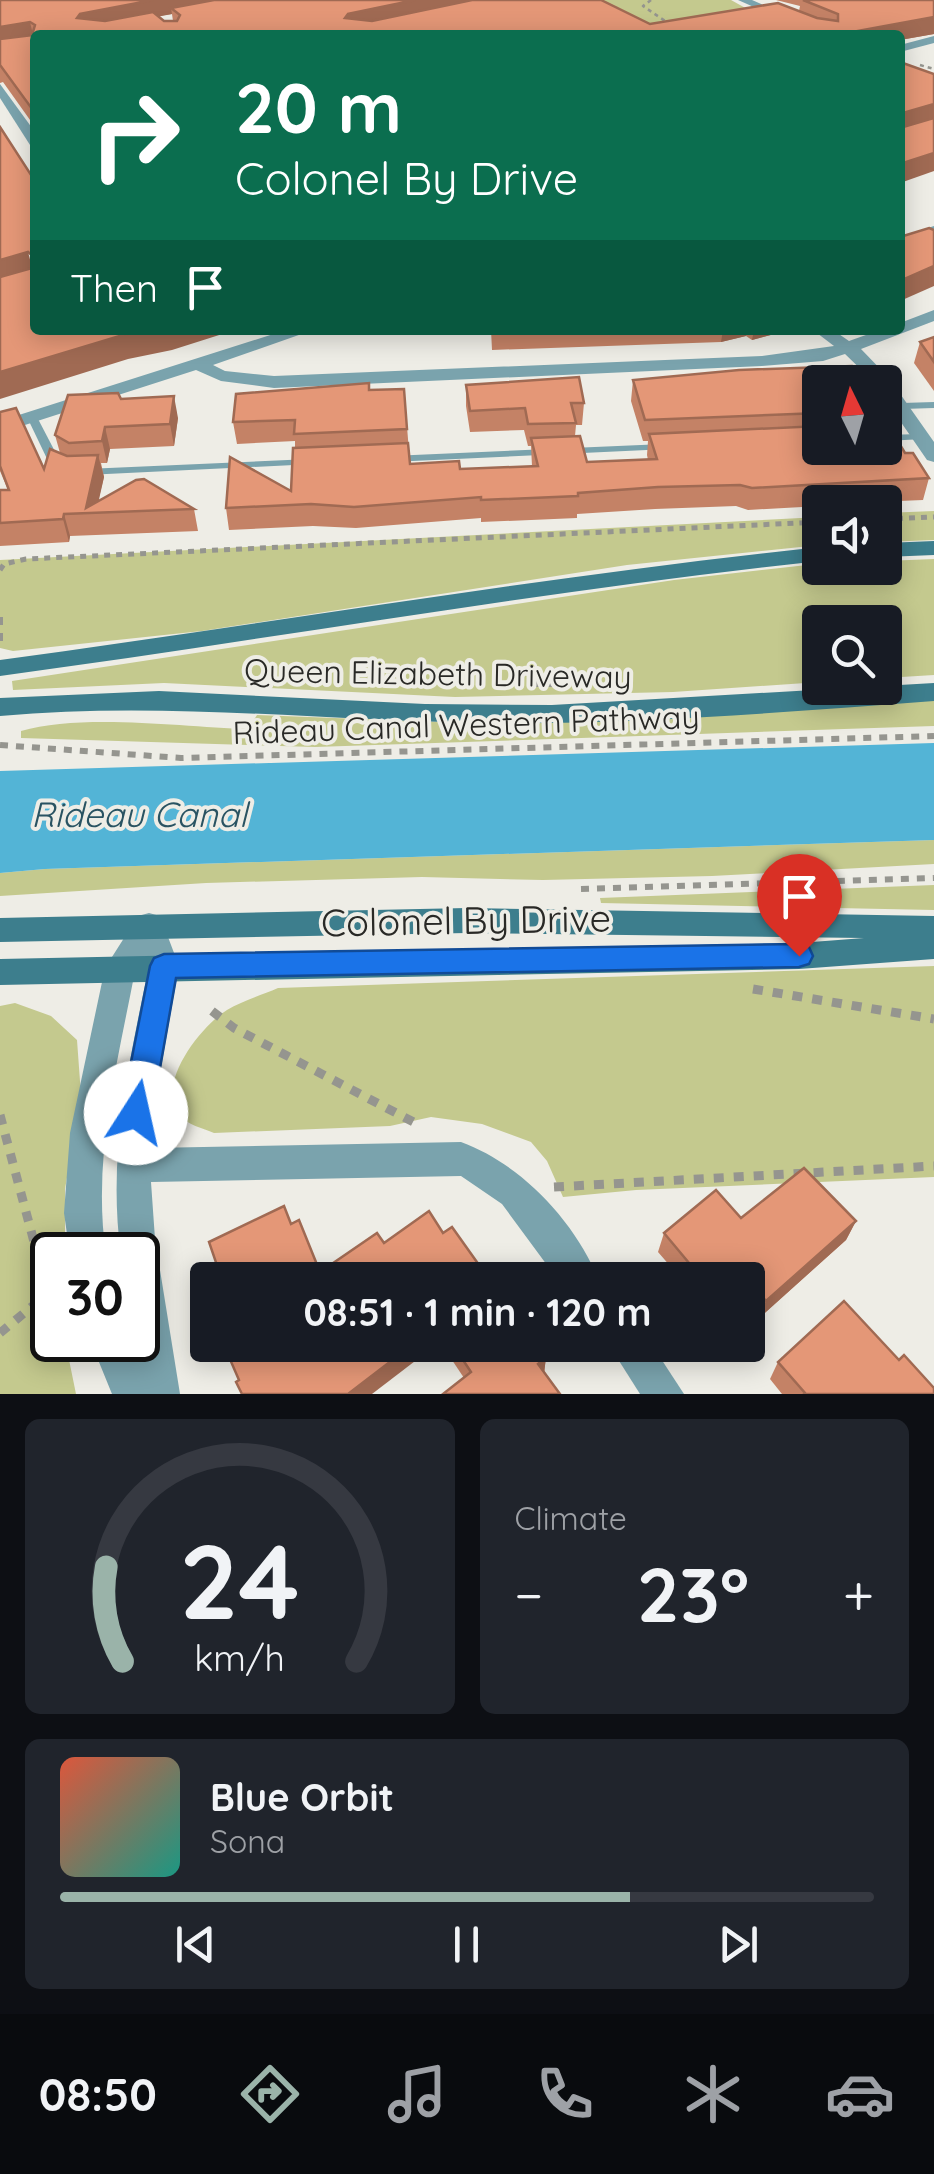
<!DOCTYPE html>
<meta charset="utf-8">
<style>
:root{--surface:#171b24;--page:#20242c;--text:#f1f3f6;--muted:#9ea1a6;--line:#363941;--accent:#9ab3a9}
body{margin:0;font-family:Quicksand,sans-serif;background:var(--page);color:var(--text);height:100vh;display:flex;flex-direction:column;font-size:38px;white-space:nowrap}
*{box-sizing:border-box;margin:0}
p{font-size:32px;color:var(--muted)}
.icon{flex:none;width:55px;height:55px;fill:none;stroke:currentColor;stroke-width:2;stroke-linecap:round;stroke-linejoin:round}
.map{position:relative;height:1394px;overflow:hidden}
.sheet{display:flex;flex-direction:column;gap:25px;padding:25px;background:#0d0f14;flex:1}
.sheet>*{flex:none}
.guide{position:absolute;left:30px;top:30px;width:875px;height:305px;border-radius:10px;box-shadow:0 5px 25px #0003;background:#0b6e4f;color:#fff;overflow:hidden}
.needle{width:65px;rotate:355deg}
.tools{position:absolute;left:802px;top:365px;display:grid;gap:20px}
.tools a{display:grid;place-items:center;width:100px;height:100px;border-radius:10px;background:var(--surface);box-shadow:0 5px 25px #0003;font-size:50px}
.speed{position:absolute;left:30px;top:1232px;display:flex;gap:20px;font-size:50px;font-weight:700;text-align:center}
.speed>*{display:grid;place-content:center;width:130px;height:130px;border-radius:50%;background:var(--surface);box-shadow:0 5px 25px #0003;line-height:1}
.speed .limit{border:5px solid #111;border-radius:15px;background:#fff;color:#111}
.pin{position:absolute;display:grid;place-items:center;width:85px;height:85px;color:#fff;margin:-102px -42px;border-radius:50% 50% 50% 0;rotate:-45deg;box-shadow:0 0 10px #0007}
.pin .icon{rotate:45deg}
.me{position:absolute;width:110px;margin:-55px;rotate:10deg;stroke-linejoin:round;filter:drop-shadow(0 0 8px #0008)}
.turn{display:flex;align-items:center;gap:35px;height:210px;padding:0 40px;font-size:45px}
.turn .icon{width:130px;height:130px;stroke-width:2.5}
.turn b{display:block;font-size:70px;line-height:85px}
.then{display:flex;align-items:center;height:95px;padding:0 40px;background:#0003;gap:20px;font-size:38px}
.big{font-size:75px;font-weight:800;line-height:1.1}
.sheet .widget{flex:1;display:flex;flex-direction:column;justify-content:center;gap:15px;min-width:0;padding:0 35px;border-radius:15px;background:var(--page)}
.sheet .dial{align-items:center;gap:0}
.dial svg{height:260px;overflow:visible;fill:none;stroke:var(--line);stroke-width:7;stroke-linecap:round;text-anchor:middle}
.dial text{fill:var(--text);stroke:none}
.song{display:flex;align-items:center;gap:30px}
.cover{width:120px;height:120px;border-radius:15px;background:linear-gradient(135deg,hsl(10 70% 55%),hsl(170 70% 35%))}
.played{height:10px;border-radius:5px;background:linear-gradient(90deg,var(--accent) 70%,var(--line) 70%)}
.keys{display:flex;justify-content:space-around;direction:ltr}
.heat{display:flex;justify-content:space-between;align-items:center;font-size:55px;direction:ltr}
.sheet .tiles{flex:1;display:grid;gap:25px;grid-template-columns:1fr 1fr}
.widget:last-child{grid-column:span 2}
.trip{position:absolute;left:190px;top:1262px;width:575px;height:100px;border-radius:10px;background:var(--surface);box-shadow:0 5px 25px #0003;font-weight:800;line-height:100px;text-align:center}
.tab-bar{display:flex;height:160px;justify-content:space-around;align-items:center;background:#090b0e;color:var(--muted)}
.tab-bar .icon{width:70px;height:70px}
.tab-bar .active{color:var(--accent)}
.tab-bar b{font-size:45px;color:var(--text)}
.map>svg:first-child{display:block}
.green{fill:#c4c98e}
.water{fill:#53b4d6}
.lines{fill:none;stroke-linecap:round;stroke-linejoin:round}
.path-far3{stroke:#95958f;stroke-width:2.5;stroke-dasharray:4 4;stroke-linecap:butt}
.path-far2{stroke:#95958f;stroke-width:5;stroke-dasharray:6 6;stroke-linecap:butt}
.path-far1{stroke:#95958f;stroke-width:6;stroke-dasharray:8 8;stroke-linecap:butt}
.path{stroke:#95958f;stroke-width:9;stroke-dasharray:10 10;stroke-linecap:butt}
.service{fill:#7aa3ad;fill-rule:evenodd}
.minor{fill:#7aa3ad;fill-rule:evenodd}
.secondary{fill:#3d7e8d;fill-rule:evenodd}
.wall{fill:#c48266;fill-rule:evenodd}
.shaded-wall{fill:#a06a53}
.building{fill:#e49777;stroke:#a06a53;stroke-width:2.5}
.route{fill:#1a73e8;stroke:#114b97;stroke-width:2.5}
.labels{text-anchor:middle;stroke-width:8;stroke-linejoin:round;paint-order:stroke}
.street-label{font-size:32px;fill:#292926;stroke:#eeede6}
.water-label{font-size:35px;font-style:italic;fill:#295362;stroke:#eeede6}
.near-street-label{font-size:38px;fill:#292926;stroke:#eeede6}
</style>
<div class="map">
<svg width="934" height="1394" viewBox="0 0 934 1394">
<rect width="100%" height="100%" fill="#eeede6"/>
<!-- green -->
<g class="green">
<path d="M569,0H731L749,10L639,35Z"/>
<path d="M934,511V540L885,542V513Z"/>
<path d="M820,517V545L627,565L202,631L13,651L0,648V560Z"/>
<path d="M934,559V675L885,678V622H820V682L673,692L455,697L164,683L13,690L12,681L674,580L816,564L820,568H885V561Z"/>
<path d="M934,700V726L315,747L21,738V731C82,713 183,727 248,729L257,715L465,723L642,720Z"/>
<path d="M934,840V864L712,876L543,880L422,877L206,883L0,896V873L45,869Z"/>
<path d="M934,885V910L601,903L600,898Z"/>
<path d="M934,966V1177L636,1190L563,1197L547,1161L531,1142L482,1124L431,1117L390,1126L214,1133C203,1128 187,1125 179,1115C155,1084 201,1026 227,1010C242,1001 262,995 278,988Z"/>
<path d="M15,1003L51,1016L77,1040L81,1095L65,1189V1255H52V1340H65L76,1394H0V1006Z"/>
</g>
<!-- water -->
<path class="water" d="M934,743V840L45,869L0,873V771Z"/>
<g class="lines">
<!-- path-far3 -->
<g class="path-far3">
<path d="M651,0L643,6L668,23"/>
<path d="M920,65L934,69"/>
</g>
<!-- path-far2 -->
<g class="path-far2">
<path d="M885,519L934,517"/>
<path d="M0,570L4,564L26,559L820,522"/>
</g>
<!-- path-far1 -->
<g class="path-far1">
<path d="M0,617V643"/>
<path d="M532,684H564"/>
<path d="M0,745L181,758L934,736"/>
<path d="M581,889L934,878"/>
</g>
<!-- path -->
<g class="path">
<path d="M753,989L934,1019"/>
<path d="M212,1011L234,1028L421,1126"/>
<path d="M0,1115L48,1294"/>
<path d="M554,1187L934,1166"/>
<path d="M0,1333L52,1290"/>
</g>
<!-- service -->
<g class="service">
<path d="M934,226V231L900,243V237Z"/>
<path d="M934,402V408L902,409L897,406L902,403Z"/>
<path d="M32,414L37,417L62,465L60,467L56,468L50,465L27,417Z"/>
<path d="M920,434L925,437L924,439L885,441V435Z"/>
<path d="M664,444L668,445V449L391,462L386,459L391,456Z"/>
<path d="M310,459L316,462L314,464L86,475L80,472L86,469Z"/>
</g>
<!-- minor -->
<g class="minor">
<path d="M738,0H752L833,35H818Z"/>
<path d="M934,36V43L900,52V45Z"/>
<path d="M0,84L35,132V146L30,145L0,98Z"/>
<path d="M934,310V321L861,349L889,378L934,442V462L927,460L885,399V382H874L845,354L823,361L762,366L274,388L221,381L196,370L0,433V421L286,330H313L213,365L225,371L274,376L762,356L834,346L813,330H833L849,341L880,330H900V323Z"/>
<path d="M149,913L160,916L179,966L153,1113L151,1148L461,1142C521,1164 574,1220 599,1280H558L502,1204L461,1176L151,1182L155,1239L180,1394H112L90,1340H129L135,1354L133,1340H138V1255H121C107,1155 129,1063 149,966L145,956L135,971C117,1065 92,1159 106,1255H70L64,1213L70,1133L105,968L138,916Z"/>
<path d="M609,1345H652L684,1394H640Z"/>
</g>
<!-- secondary -->
<g class="secondary">
<path d="M934,541V555L885,557V543Z"/>
<path d="M820,547V561C546,590 273,639 0,676V660C273,623 546,576 820,547Z"/>
<path d="M934,683V701C785,712 636,725 486,723C323,721 163,701 0,716V698L159,691L425,704L552,705Z"/>
<path d="M467,908L934,916V959L799,969L0,985V959L799,943L864,938L467,933L0,942V918Z"/>
</g>
</g>
<!-- wall -->
<g class="wall">
<path d="M0,0L650,24L799,11L800,6L776,0H934V34L900,40V35H35V127L3,82L0,83ZM172,14L173,21H164L158,16Z"/>
<path d="M491,330H790L752,340L746,336L721,342L492,350Z"/>
<path d="M934,337V391L914,363L920,342Z"/>
<path d="M633,380L820,382V448L905,453L929,478L923,500L875,502H820V506L748,510L736,506L655,509L577,514V518L481,522V518L356,528L313,526L229,530L226,508L291,491L295,447V441L237,444L233,422L369,390L404,389L410,464L460,469L532,466L531,446H528L524,430L470,432L466,406V385L584,403L582,425H576L575,436L587,462L648,460L647,455L648,441H643L631,401Z"/>
<path d="M121,399L178,418L174,446L110,449L107,463H101L104,477L98,501L194,509L198,531L70,536L69,542L0,546V490H8L0,471V412L44,469L60,453L55,435Z"/>
<path d="M741,1218L856,1221L846,1240L758,1319L748,1307V1280H640L641,1274L671,1267L658,1252L664,1233Z"/>
<path d="M442,1345H538L546,1357L544,1373L464,1378Z"/>
<path d="M899,1360L934,1394H782L770,1379L778,1362Z"/>
</g>
<!-- shaded-wall -->
<g class="shaded-wall">
<path d="M153,0H241L171,8L172,14L83,31L77,18L80,14Z"/>
<path d="M415,0H494L349,31L345,18L348,14Z"/>
<path d="M934,17V34L900,40V35H836Z"/>
<path d="M30,22L34,39L0,45V27Z"/>
<path d="M934,104V123L900,132L903,113Z"/>
<path d="M934,153V171L900,183V164Z"/>
<path d="M28,252L34,274L0,284V260Z"/>
<path d="M934,266V286L900,301V281Z"/>
<path d="M149,330H235L172,350L128,359L0,399V372L123,335Z"/>
<path d="M723,330H747L746,336L721,342Z"/>
<path d="M754,330H790L752,340Z"/>
<path d="M174,396L178,418L174,446L170,424Z"/>
<path d="M105,427L110,449L107,463L102,441Z"/>
<path d="M98,455L104,477L96,513L86,508Z"/>
<path d="M64,514L70,536L69,542L63,519Z"/>
<path d="M856,1221L846,1240L758,1319L766,1301Z"/>
<path d="M755,1288L748,1306V1295Z"/>
<path d="M412,1345H436L372,1394H348Z"/>
<path d="M546,1357L544,1374L538,1364Z"/>
</g>
<!-- building -->
<g class="building">
<path d="M0,0H153L80,14L77,18L105,21L153,12L164,21H177L180,15L171,8L214,0H415L348,14L345,18L372,21L472,0H601L650,24L778,3L817,18L838,21V14L803,0H934V17L836,35H35V113L0,65V39L32,35L35,25L30,22L0,27Z"/>
<path d="M900,62L934,74V104L903,113V127L934,118V153L900,164Z"/>
<path d="M0,127L35,181V330H149L123,335L0,372V277L32,268L33,256L28,252L0,260Z"/>
<path d="M929,228L934,230V266L900,281V237Z"/>
<path d="M934,337V362L920,342Z"/>
<path d="M852,366L862,382H820V413L645,420L633,380L739,370Z"/>
<path d="M579,377L584,403H571L576,423L528,424L525,408L470,411L466,385Z"/>
<path d="M369,383V390L404,389L407,429L294,434L295,420L233,422L236,394Z"/>
<path d="M118,393L121,399L174,396L170,424L105,427L102,441L69,443L55,435L68,395Z"/>
<path d="M16,408L44,469L50,449L67,456L98,455L86,508L136,480L144,479L194,509L64,514L63,519L0,523V490H9L0,466V412Z"/>
<path d="M885,420L905,453H913L929,478L752,488L740,485L658,487L578,493V496L481,500V497L354,507L311,504L226,508L230,457L291,491L293,448L408,443L410,464L459,461L460,469L538,466L531,438L580,436L587,462L657,459L649,434L820,426V448H885Z"/>
<path d="M804,1168L856,1221L766,1301L755,1288L748,1295V1280H642L641,1274L689,1263L664,1233L716,1190L741,1218Z"/>
<path d="M284,1206L291,1224L299,1220L320,1272L377,1233L384,1243L429,1211L443,1233L452,1227L489,1279L222,1280L209,1242Z"/>
<path d="M844,1301L899,1360L904,1355L934,1388V1394H804L805,1393L778,1362Z"/>
<path d="M244,1345H412L348,1394H242L236,1382L239,1380L229,1357Z"/>
<path d="M453,1345H538L546,1357L538,1364L560,1394H443L471,1372Z"/>
</g>
<!-- route -->
<path class="route" d="M799,944L809,947L813,956L809,964L799,967L176,978L152,1113L147,1123L136,1127L125,1123L121,1113L150,966L154,958L164,954Z"/>
<g class="labels">
<!-- street labels -->
<g class="street-label">
<text transform="translate(438 674) rotate(1)" y="11">Queen Elizabeth Driveway</text>
<text transform="translate(466 725) rotate(-2)" y="11">Rideau Canal Western Pathway</text>
</g>
<!-- water labels -->
<g class="water-label">
<text x="139" y="827">Rideau Canal</text>
</g>
<!-- near-street labels -->
<g class="near-street-label">
<text transform="translate(466 921) rotate(-1)" y="13">Colonel By Drive</text>
</g>
</g>
</svg>
<div class="tools">
<a><svg class="needle" viewBox="-14 -14 28 28"><path d="M0-13l5 13h-10z" fill="#e53935"/><path d="M0 13l5-13h-10z" fill="#9ea1a6"/></svg></a>
<a><svg class="icon" aria-label="sound" viewBox="0 0 24 24"><path d="M4 9h4l5-4v14l-5-4H4zM17 9q2 3 0 6"/></svg></a>
<a><svg class="icon" aria-label="search" viewBox="0 0 24 24"><circle cx="10" cy="10" r="6"/><path d="M15 15l6 6"/></svg></a>
</div>
<div class="speed"><div class="limit">30</div></div>
<div class="pin" style="left:799px;top:956px;background:#d93025"><svg class="icon" aria-label="arrive" viewBox="0 0 24 24"><path d="M6 21V4h12l-3 4 3 4H6"/></svg></div>
<svg class="me" style="left:136px;top:1113px" viewBox="-20 -20 40 40"><circle r="19" fill="#fff"/><path d="M0-13L10 11 0 6-10 11z" fill="#1a73e8"/></svg>
<div class="trip">08:51 · 1 min · 120 m</div>
<div class="guide">
<div class="turn"><svg class="icon" aria-label="right" viewBox="0 0 24 24"><path d="M7 20v-9h11M14 6l5 5-5 5"/></svg><div><b>20 m</b>Colonel By Drive</div></div>
<div class="then">Then<svg class="icon" aria-label="arrive" viewBox="0 0 24 24"><path d="M6 21V4h12l-3 4 3 4H6"/></svg></div>
</div>
</div>
<section class="sheet">
<div class="tiles">
<div class="widget dial"><svg viewBox="0 0 100 80">
<path d="M14 69A42 42 0 1 1 86 69"/>
<path d="M14 69A42 42 0 0 1 9 40" stroke="#9ab3a9"/>
<text x="50" y="56" font-size="32" font-weight="700">24</text>
<text x="50" y="72" font-size="11">km/h</text>
</svg></div>
<div class="widget"><p>Climate</p>
<div class="heat"><a>−</a><b class="big">23°</b><a>+</a></div>
</div>
<div class="widget">
<div class="song"><i class="cover"></i><div><b>Blue Orbit</b><p>Sona</p></div></div>
<div class="played"></div>
<div class="keys"><svg class="icon" aria-label="previous" viewBox="0 0 24 24"><path d="M18 5L8 12l10 7zM5 5v14"/></svg><svg class="icon" aria-label="pause" viewBox="0 0 24 24"><path d="M8 5v14M16 5v14"/></svg><svg class="icon" aria-label="next" viewBox="0 0 24 24"><path d="M6 5l10 7-10 7zM19 5v14"/></svg></div>
</div>
</div>
</section>
<nav class="tab-bar">
<b>08:50</b>
<svg class="icon active" aria-label="directions" viewBox="0 0 24 24"><path d="M12 3l9 9-9 9-9-9zM9 14v-3h6M13 9l2 2-2 2"/></svg>
<svg class="icon" aria-label="music" viewBox="0 0 24 24"><path d="M9 18V5l10-2v13"/><circle cx="6" cy="18" r="3"/><circle cx="16" cy="16" r="3"/></svg>
<svg class="icon" aria-label="phone" viewBox="0 0 24 24"><path d="M5 4h4l2 5-3 2q2 4 5 5l2-3 5 2v4C11 20 4 13 5 4z"/></svg>
<svg class="icon" aria-label="climate" viewBox="0 0 24 24"><path d="M12 3v18M4 7l16 10M4 17L20 7"/></svg>
<svg class="icon" aria-label="car" viewBox="0 0 24 24"><path d="M5 17H2v-5l4-1 3-4h7l3 4 3 1v5h-3M9 17h6M6 11h13"/><circle cx="7" cy="17" r="2"/><circle cx="17" cy="17" r="2"/></svg>
</nav>
